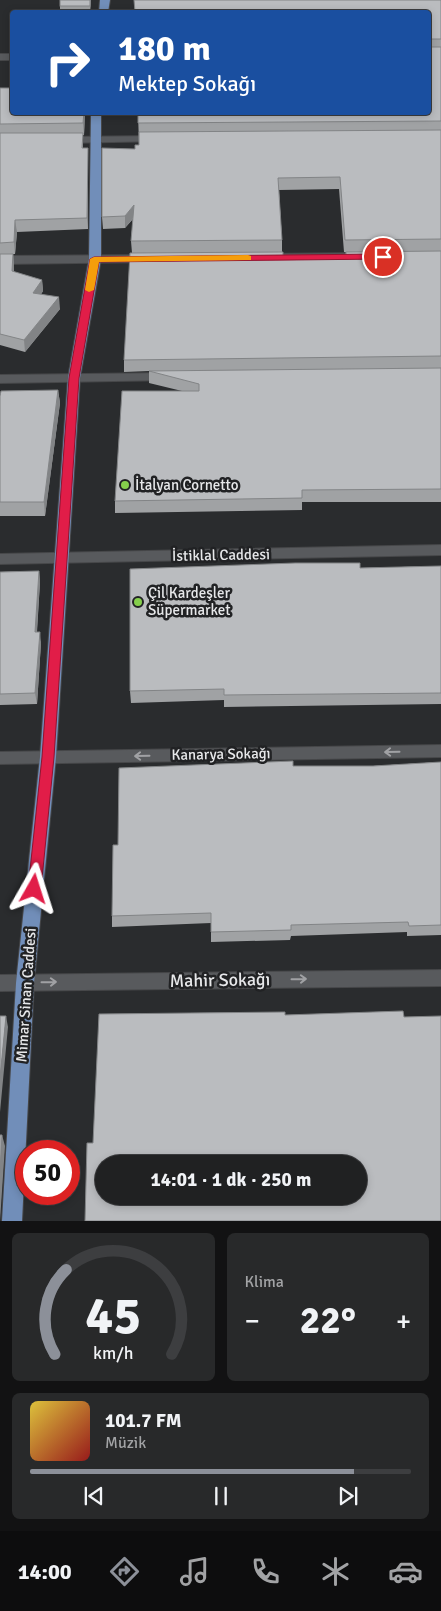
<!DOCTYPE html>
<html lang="tr">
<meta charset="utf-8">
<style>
:root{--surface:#202122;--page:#28292a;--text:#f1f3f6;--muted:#a2a3a5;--line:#3d3e40;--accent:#8c9099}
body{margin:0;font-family:Signika,sans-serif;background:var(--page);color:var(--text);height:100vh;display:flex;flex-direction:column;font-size:19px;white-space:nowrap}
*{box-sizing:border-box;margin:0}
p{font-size:16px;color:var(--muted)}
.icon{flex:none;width:28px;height:28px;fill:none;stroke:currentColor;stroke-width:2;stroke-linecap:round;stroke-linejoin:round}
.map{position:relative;height:1221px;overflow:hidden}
.sheet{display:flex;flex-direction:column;gap:12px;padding:12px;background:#121213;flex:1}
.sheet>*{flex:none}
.guide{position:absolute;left:10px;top:10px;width:421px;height:105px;border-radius:5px;box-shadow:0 2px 8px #0003,0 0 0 1px var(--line);background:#1a4fa0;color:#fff;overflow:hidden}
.speed{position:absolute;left:15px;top:1140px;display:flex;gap:10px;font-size:25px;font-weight:700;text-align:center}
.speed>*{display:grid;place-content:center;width:65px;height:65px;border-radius:50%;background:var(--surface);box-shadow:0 2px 8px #0003,0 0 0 1px var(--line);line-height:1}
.speed .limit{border:8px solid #d22;background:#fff;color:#111}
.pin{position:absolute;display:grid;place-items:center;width:42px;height:42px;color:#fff;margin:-21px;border:2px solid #fff;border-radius:50%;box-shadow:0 1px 5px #0007}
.me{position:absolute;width:55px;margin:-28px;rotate:6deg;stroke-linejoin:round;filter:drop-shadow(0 0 4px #0008)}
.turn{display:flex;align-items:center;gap:18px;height:105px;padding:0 25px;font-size:22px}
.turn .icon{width:65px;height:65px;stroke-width:2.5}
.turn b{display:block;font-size:35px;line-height:42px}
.big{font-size:38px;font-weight:700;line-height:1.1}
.sheet .tile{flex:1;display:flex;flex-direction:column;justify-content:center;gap:8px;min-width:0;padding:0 18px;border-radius:8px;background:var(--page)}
.sheet .dial{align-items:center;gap:0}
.dial svg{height:130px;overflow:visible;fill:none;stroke:var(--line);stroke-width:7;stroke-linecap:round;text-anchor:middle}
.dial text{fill:var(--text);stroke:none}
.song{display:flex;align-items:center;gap:15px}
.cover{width:60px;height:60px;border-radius:8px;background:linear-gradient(135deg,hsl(50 70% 55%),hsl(0 70% 35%))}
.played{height:5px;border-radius:2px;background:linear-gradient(90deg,var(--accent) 85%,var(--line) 85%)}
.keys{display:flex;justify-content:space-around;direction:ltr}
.heat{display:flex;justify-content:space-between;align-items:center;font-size:28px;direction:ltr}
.sheet .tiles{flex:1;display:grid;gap:12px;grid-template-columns:1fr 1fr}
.tile:last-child{grid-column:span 2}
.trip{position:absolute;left:95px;top:1155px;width:272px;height:50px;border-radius:25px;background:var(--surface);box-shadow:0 2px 8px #0003,0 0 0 1px var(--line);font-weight:700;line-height:50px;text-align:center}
.dock{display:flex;height:80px;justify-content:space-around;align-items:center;background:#0d0d0e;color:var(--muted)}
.dock .icon{width:35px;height:35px}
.dock .active{color:var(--accent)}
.dock b{font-size:22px;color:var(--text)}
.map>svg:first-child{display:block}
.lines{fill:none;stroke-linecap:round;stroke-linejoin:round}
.minor-casing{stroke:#464749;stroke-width:2}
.major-casing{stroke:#464749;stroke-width:2}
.minor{fill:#585a5d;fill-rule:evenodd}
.major{fill:#718eb9;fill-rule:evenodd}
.wall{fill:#a0a2a4;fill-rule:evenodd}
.shaded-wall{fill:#828486}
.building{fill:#babcbf;stroke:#828486;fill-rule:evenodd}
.oneway{stroke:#a0a1a4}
.route{fill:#e11d48;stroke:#92132f}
.slow{fill:#f59e0b}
.poi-dot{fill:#85cf4c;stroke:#212224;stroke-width:2}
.labels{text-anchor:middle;stroke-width:5;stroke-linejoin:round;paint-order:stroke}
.poi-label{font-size:15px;fill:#e7e8ea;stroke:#212224;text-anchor:start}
.street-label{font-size:15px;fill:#e7e8ea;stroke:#212224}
.near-street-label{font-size:18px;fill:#e7e8ea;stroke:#212224}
</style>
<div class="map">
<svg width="441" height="1221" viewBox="0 0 441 1221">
<rect width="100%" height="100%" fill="#2a2c2e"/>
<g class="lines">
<!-- minor casing -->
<g class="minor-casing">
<g id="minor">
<rect x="0" y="54" width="12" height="6"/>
<path d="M158,136L163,139L162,141L64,143L59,140L64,137Z"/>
<path d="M365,253L369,254L371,257L369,260L263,262L257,258L263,254Z"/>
<path d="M150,255L156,259L154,262L0,264V256Z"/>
<path d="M168,373L173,374L174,377L173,380L0,383V375Z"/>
<path d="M441,545V555L0,564V554Z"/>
<path d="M441,745V757L0,764V752Z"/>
<path d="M441,970V986L0,991V975Z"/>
</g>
</g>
<!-- major casing -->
<g class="major-casing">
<g id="major">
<path d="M100,0H110L108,12H99Z"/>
<path d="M91,112H101V259L80,378L56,757L34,983L22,1221H2L16,983L40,757L68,378L89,259Z"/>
</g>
</g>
<!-- minor -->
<use href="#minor" class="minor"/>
<!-- major -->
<use href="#major" class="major"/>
</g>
<!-- wall -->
<g class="wall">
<path d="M60,0H91L90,12H60Z"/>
<path d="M441,0V502H302V510L115,513V501L182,391L149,383V371L124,372V360L132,253L131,241L133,219L125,228L103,229L102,217L135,149L139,145L138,112L429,12ZM339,189L344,252H346L345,258H283L282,252V240L279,190Z"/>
<path d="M0,88L85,112L84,135H83V148H88V229L17,232L15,254H13L14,266V272L42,280L43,291L41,294L60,309L25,352L0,345Z"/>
<path d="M58,390L60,403L45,516H0V396Z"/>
<path d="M441,566V704L224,707V700L131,703L130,691L360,568Z"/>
<path d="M39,571L40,582L37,632L41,643L37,704L0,705V572Z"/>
<path d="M441,762V935L407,936V932L291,936L290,940L211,942V923L112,927V916L118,845L293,766H373Z"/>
</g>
<!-- shaded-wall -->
<g class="shaded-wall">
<path d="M90,0H91L90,12Z"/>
<path d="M84,112H85L84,135L83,123Z"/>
<path d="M88,148V229L87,218Z"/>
<path d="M134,205V217L125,228V216Z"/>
<path d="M15,220L17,232L15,254L14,242Z"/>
<path d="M13,254L14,266L13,283L12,271Z"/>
<path d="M42,280L43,291L35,305L33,293Z"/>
<path d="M59,297L60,309L25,352L24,340Z"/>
<path d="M58,390L60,403L45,516L44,502Z"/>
<path d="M39,571L40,582L36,643L35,632Z"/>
<path d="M40,632L41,643L37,704L35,693Z"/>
<path d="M6,1016L8,1027L0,1112V1078Z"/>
<path d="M2,1135L5,1146L0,1221V1173Z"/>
</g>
<!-- building -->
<g class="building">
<rect x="60" y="0" width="30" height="6"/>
<path d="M134,0H441V39H429V47H441V121L138,123V112H429V12H135Z"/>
<path d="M0,88H12V112H84L83,123L0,124Z"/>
<path d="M441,130V239L345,240L340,177L278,178L282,240L131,241L134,205L125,216L102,217V148L135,149V145H139V132Z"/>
<path d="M0,133H83L82,148H88L87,218L15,220L14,242L0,243Z"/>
<path d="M441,251V356L124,360L130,253L283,252V258H346V252Z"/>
<path d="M0,254H13L12,271L42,280L33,293L59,297L24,340L0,334Z"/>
<path d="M441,368V489L302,490V498L115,501L122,391H199V384L149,371Z"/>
<path d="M58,390L44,502H0V396L1,391Z"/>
<path d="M295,563H360V568L441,566V693L224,695V689L130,691V569Z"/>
<path d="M39,571L35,632H40L35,693L0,694V572Z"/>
<path d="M293,761V766H373L441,762V925L409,926L408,922L291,925V930L211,932V913L112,916L113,845H118L119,768Z"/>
<path d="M403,1011L404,1017L441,1016V1221H85L87,1143H93L99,1014L285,1012V1015ZM104,1164H359V1196H104Z"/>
<path d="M0,1016H6L0,1078Z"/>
<path d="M0,1135H2L0,1173Z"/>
</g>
<!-- one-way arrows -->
<defs><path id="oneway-shaft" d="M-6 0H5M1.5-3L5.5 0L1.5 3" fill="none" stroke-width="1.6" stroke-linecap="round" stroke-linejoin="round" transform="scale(1.25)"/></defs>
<g class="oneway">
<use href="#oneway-shaft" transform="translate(392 752) rotate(179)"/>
<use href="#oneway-shaft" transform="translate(142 756) rotate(179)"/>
<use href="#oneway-shaft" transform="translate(299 979) rotate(-1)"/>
<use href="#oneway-shaft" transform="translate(49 982) rotate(-1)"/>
</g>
<!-- route -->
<path class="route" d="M383,254L388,257L386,259L99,262L79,378L54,757L41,889L39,893L34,894L30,893L28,889L42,757L69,378L90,259L94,257Z"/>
<!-- slow -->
<path class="slow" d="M248,255L251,256V260L99,262L94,290L89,292L85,290L90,259L94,257Z"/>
<!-- markers -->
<g class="poi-dot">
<circle cx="125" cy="485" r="5"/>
<circle cx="138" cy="602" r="5"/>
</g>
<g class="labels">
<!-- poi labels -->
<g class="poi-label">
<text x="135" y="490">İtalyan Cornetto</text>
<text x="148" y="598">Çil Kardeşler<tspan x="148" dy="17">Süpermarket</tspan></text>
</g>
<!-- street labels -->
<g class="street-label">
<text transform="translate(221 555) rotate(-1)" y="5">İstiklal Caddesi</text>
<text transform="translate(221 754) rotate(-1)" y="5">Kanarya Sokağı</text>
<text transform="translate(26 995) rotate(-86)" y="5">Mimar Sinan Caddesi</text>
</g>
<!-- near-street labels -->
<g class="near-street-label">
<text transform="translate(220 980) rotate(-1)" y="6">Mahir Sokağı</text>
</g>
</g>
</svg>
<div class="speed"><div class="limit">50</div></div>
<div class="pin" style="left:383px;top:257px;background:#d93025"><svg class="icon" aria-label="arrive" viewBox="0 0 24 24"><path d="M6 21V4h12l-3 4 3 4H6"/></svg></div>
<svg class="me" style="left:34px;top:889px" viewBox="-20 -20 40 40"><path d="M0-17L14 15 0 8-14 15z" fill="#e11d48" stroke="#fff" stroke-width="4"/></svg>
<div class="trip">14:01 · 1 dk · 250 m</div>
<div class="guide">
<div class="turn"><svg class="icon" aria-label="right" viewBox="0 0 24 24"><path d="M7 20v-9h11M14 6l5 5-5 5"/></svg><div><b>180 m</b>Mektep Sokağı</div></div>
</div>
</div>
<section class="sheet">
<div class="tiles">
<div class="tile dial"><svg viewBox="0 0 100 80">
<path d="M14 69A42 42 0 1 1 86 69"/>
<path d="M14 69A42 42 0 0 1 21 17" stroke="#8c9099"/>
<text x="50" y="56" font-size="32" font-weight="700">45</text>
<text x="50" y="72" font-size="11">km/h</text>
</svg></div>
<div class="tile"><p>Klima</p>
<div class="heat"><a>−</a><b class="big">22°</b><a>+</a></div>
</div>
<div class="tile">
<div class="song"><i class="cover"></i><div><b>101.7 FM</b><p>Müzik</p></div></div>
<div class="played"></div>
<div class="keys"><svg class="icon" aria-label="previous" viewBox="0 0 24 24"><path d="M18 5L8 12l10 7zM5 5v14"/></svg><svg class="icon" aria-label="pause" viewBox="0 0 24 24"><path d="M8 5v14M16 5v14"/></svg><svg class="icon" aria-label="next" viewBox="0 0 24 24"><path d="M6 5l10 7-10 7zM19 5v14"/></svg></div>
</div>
</div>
</section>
<nav class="dock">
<b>14:00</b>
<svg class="icon active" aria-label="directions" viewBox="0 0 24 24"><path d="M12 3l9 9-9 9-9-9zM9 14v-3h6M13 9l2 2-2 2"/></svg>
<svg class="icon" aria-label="music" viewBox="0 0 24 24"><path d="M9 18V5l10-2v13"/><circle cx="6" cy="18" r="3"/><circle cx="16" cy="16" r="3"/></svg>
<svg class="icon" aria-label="phone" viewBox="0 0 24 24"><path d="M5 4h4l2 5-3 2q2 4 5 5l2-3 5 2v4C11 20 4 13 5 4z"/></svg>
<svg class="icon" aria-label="climate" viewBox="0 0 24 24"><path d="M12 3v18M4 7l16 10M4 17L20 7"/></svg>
<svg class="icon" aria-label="car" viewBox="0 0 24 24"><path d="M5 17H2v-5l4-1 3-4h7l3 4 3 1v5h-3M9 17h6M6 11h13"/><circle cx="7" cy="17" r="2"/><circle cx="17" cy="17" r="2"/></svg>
</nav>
